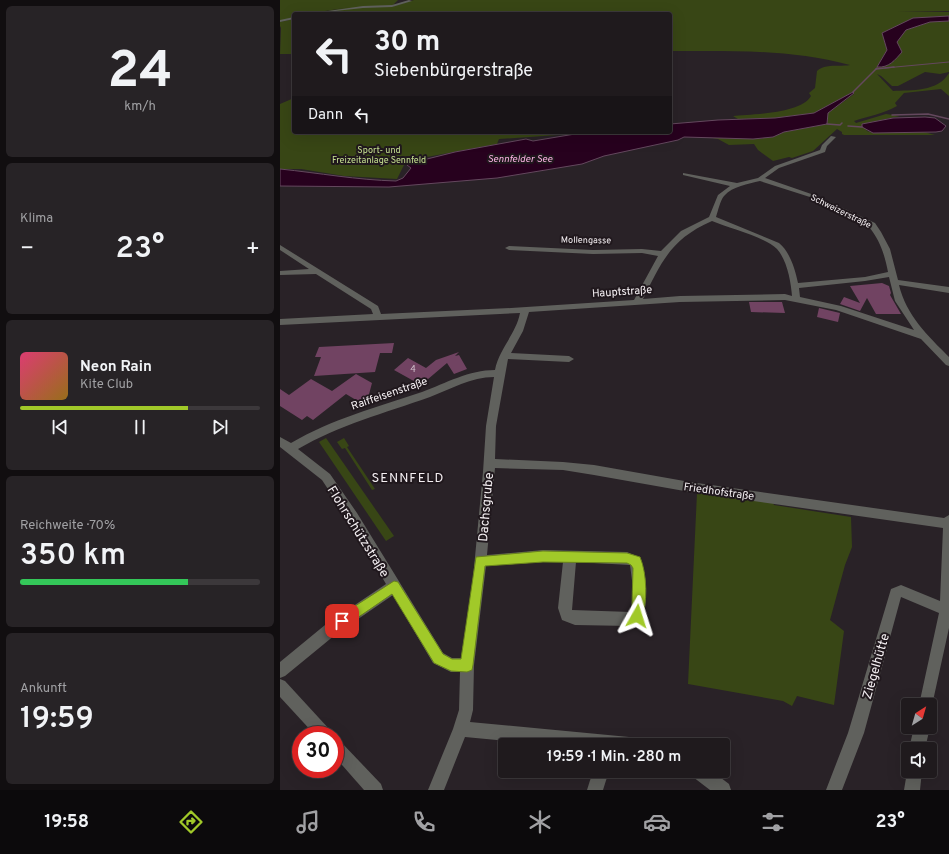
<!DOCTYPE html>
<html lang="de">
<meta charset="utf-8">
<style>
:root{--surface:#1f1a1d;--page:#272326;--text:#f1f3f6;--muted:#a1a1a4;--line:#3c383b;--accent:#a1c929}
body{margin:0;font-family:Overpass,sans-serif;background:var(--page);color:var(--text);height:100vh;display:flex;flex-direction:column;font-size:15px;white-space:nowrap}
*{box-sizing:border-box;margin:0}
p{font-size:13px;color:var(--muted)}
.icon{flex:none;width:22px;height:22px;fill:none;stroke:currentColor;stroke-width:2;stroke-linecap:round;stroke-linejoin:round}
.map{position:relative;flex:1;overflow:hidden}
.drawer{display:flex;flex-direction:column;gap:6px;padding:6px;background:#110e10;width:280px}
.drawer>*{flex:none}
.hud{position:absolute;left:12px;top:12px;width:380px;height:122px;border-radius:4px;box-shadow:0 4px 16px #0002,0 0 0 1px var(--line);background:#1f1a1d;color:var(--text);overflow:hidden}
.needle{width:26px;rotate:37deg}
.buttons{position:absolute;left:621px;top:698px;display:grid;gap:8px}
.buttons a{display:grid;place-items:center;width:36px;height:36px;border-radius:4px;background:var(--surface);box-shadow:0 4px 16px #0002,0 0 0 1px var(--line);font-size:20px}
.speed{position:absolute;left:12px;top:726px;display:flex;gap:8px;font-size:20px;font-weight:700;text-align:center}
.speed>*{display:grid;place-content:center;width:52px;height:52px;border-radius:50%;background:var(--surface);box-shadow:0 4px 16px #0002,0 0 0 1px var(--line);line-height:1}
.speed .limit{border:6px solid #d22;background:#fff;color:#111}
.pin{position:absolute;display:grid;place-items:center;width:34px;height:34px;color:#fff;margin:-17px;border-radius:8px;box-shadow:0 2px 6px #0006}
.me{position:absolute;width:44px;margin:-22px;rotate:6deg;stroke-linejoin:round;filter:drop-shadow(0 0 3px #0008)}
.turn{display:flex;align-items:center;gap:14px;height:84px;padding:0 16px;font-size:18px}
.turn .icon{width:52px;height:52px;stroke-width:2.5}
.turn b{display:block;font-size:28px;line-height:34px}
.then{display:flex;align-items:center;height:38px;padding:0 16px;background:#0003;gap:8px;font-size:15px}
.big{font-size:30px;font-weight:600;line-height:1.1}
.drawer .widget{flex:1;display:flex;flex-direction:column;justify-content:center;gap:6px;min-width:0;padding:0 14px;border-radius:6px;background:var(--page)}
.drawer .dial{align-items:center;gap:0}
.dial b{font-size:52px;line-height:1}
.song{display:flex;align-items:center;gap:12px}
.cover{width:48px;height:48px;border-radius:6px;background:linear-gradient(135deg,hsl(340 70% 55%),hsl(40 70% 35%))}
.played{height:4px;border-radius:2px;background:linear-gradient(90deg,var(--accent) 70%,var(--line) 70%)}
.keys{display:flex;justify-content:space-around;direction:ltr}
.heat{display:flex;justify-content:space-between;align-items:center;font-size:22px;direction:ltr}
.charge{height:6px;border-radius:3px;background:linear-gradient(90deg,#34c759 70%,var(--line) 0)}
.trip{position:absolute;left:218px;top:738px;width:232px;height:40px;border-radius:4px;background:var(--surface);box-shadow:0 4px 16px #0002,0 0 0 1px var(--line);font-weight:600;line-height:40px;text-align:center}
.dock{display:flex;height:64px;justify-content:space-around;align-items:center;background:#0c0a0c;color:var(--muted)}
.dock .icon{width:28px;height:28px}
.dock .current{color:var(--accent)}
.dock b{font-size:18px;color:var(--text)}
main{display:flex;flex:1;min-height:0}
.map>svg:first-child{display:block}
.green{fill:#384615}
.water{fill:#27011e;stroke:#64485e}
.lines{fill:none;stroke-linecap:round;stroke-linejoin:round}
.stream-far1{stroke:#64485e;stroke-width:1}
.stream{stroke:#64485e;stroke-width:1.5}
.building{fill:#714362}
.street{fill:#60615d;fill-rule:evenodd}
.route{fill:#a1c929;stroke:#69831b}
.labels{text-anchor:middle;stroke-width:4;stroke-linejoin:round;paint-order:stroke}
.far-park-label{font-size:9px;fill:#c6e091;stroke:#20181d}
.far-street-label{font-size:9px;fill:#f4eff2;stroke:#20181d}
.number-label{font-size:9px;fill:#d3c4ce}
.far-water-label{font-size:10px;font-style:italic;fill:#fcb2e4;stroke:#20181d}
.street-label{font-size:11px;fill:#f4eff2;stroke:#20181d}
.quarter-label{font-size:13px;letter-spacing:1px;fill:#f4eff2;stroke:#20181d}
.near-street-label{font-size:13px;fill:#f4eff2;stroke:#20181d}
</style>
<main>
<section class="drawer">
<div class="widget dial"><b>24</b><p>km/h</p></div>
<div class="widget"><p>Klima</p>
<div class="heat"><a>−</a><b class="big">23°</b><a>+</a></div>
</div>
<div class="widget">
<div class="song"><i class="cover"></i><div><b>Neon Rain</b><p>Kite Club</p></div></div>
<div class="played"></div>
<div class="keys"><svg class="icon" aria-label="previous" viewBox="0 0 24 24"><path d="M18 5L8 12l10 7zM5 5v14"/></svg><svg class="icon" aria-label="pause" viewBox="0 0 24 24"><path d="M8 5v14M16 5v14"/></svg><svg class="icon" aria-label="next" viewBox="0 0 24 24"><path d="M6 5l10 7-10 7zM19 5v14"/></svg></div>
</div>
<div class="widget"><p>Reichweite · 70%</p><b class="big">350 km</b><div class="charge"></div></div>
<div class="widget"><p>Ankunft</p><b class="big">19:59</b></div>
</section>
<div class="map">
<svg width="669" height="790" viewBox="0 0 669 790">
<rect width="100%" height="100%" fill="#292227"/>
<!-- green -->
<g class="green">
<path d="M0,0H118L111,7L134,0H669V11H618L669,12V16L633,18L602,33L607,50L597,67C609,68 615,60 622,52L617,42L626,30L650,22L669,21V72L660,74L645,72L618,86H612L601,76L597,74L613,91C631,90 658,92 669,73V96L661,89L624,93L615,103L617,106C603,114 588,116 574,121L576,123L606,114L620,116L582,124L587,131L593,133L640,131L655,135H564L562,134V132L557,129L533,151L512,158L509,157L493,161L478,150L474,144L449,145L438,139L426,137L473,139L493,137L504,132L547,124L548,113L574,94L573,92L534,113L495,118L458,119L453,116C471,114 521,114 531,96L529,93L535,88L537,71C545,63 560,67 570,65C509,49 452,51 390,51V14H29L71,7L26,14H14V17L0,22L14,19V54H0L1,28L0,26Z"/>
<path d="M14,98V132H278V135L219,139L217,144L136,159L124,165L117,179L64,176L21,169H0V104Z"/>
<path d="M46,438L114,536L106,541L39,442Z"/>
<path d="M64,438L69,446L67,447L95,489L92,490L65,448L62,449L57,442Z"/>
<path d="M417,493L493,503L494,505L571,517L572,547L565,565L550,620L564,631L554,705L517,696L512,706L503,701L408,684Z"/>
</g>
<!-- water -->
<g class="water">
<path d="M669,16V21L650,22L626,30L617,42L622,52C615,60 609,68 597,67L607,50L602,33L633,18Z"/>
<path d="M573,92L574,93L548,113L547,124L504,132L493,137L473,139L404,137L398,140L324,156L302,164L217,178L109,187L0,186V169C39,173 77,180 116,181L123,178L131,168L127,165L139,159L143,160L175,152L246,139L253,141L307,132H390V124L438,120L495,118L534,113Z"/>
<path d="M645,117L655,118L666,126L662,131L656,132L593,133L582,127V124L613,118Z"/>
</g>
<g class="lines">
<!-- stream-far1 -->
<path class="stream-far1" d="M605,68L669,62"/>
<!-- stream -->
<g class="stream">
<path d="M596,69L614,67"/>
<path d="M573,92L597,68"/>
<path d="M612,115L648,114L669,119"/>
<path d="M547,124L560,125L562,123"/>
<path d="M568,126L582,127"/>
</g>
</g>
<!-- building -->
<g class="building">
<path d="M602,283L609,286L611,293L610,295L621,314H596L587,298L580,311L560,304L564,297L580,303L570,286Z"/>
<path d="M469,302H502L505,313L471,312Z"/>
<path d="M539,308L560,313L558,322L537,317Z"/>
<path d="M114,343L112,353H100L95,372L34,376L41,357H35L39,347Z"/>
<path d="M179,352L175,356L179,355L187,369L174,374L167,363L141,385L114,370L128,358L146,368L156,360Z"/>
<path d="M76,374L92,383L88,398L81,403L66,394L33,420L27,416L22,420L0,406V389L9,395L31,379L52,391Z"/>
</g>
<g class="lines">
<!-- street -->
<g class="street">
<path d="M129,0L132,1L112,7L83,8L27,14L83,6L112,5Z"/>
<path d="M14,17V19L0,22V20Z"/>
<path d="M551,136L556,137L547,146L545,152L499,168L485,178L537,196L595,223L601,232L610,249L618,280L669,287V293L619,285C626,315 648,336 669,357V366L666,365L641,339L556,310L505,300L400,302L249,312L243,331L231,353L289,356L294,359L289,362L228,359L216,426L215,459L283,462L314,465L410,482L664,518L669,515V628L651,710L650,711V705H639L659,613L621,597L584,733L562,790H546L568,733L611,589L621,585L660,601L663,528L410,492L314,475L283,470L215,468L207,555L263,550L347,552L359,557C368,576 367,596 364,616L362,621L350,626L295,625L282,620L278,608L283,562H263L206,566L194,665L193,710L190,722L349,737L354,740L357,745H269L185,737L164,790H148L173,729L179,710L180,672H171L153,663L113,595L55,635L5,676L0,678V662L45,625L106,584L69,521L42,480L0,447V437L11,443C52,419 97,407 142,392C166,383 189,370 215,370C219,349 236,334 240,313L0,325V319L93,314L91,309L36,274L0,275V271L29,269L0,250V245L98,306L101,314L231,308L354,300L378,256L362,253L313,254L229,250L225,248L229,246L313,250L362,249L381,251L401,231L429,217L438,195L450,186L403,175V173L457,183L478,178L495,166L540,150L542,145ZM480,181L533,198L589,227C600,240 605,256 608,272L585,277L518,283C515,269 510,252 499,243L436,217C438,211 440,201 444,196C453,186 468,184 480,181ZM432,221C449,228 485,237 497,249C507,260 511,282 512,296L505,294L400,296L363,299C382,261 391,239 432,221ZM609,277L615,301L634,330L561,306L520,297L519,288L585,281ZM214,377L206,426L203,472L192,589L181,658H172L163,653L77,513L50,474L18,449C59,425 105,413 150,397C171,389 191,377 214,377ZM296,562L350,565L353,588L351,612L292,610Z"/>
<path d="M0,679L5,681L50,730L53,735H35L0,697Z"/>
<path d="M634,727H650L645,749H629Z"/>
<path d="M55,738L60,741L101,784L103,790H84L55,757Z"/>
<path d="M628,766V771H642L640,790H624Z"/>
<path d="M313,771H329L323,790H307Z"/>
<path d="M411,771H432L449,784L451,790H430L413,777Z"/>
</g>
</g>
<!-- route -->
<path class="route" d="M263,551L347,553L360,557C367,573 368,604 361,620L357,622L353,620C351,616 353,577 353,568L351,565L347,563L263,562L205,566L193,665L192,670L187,672L171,671L154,663L112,594L67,625L62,627L58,625L56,621L58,617L114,581L118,582L163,654L172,659H181L196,557Z"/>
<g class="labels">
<!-- far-park labels -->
<g class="far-park-label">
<text x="99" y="153">Sport- und<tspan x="99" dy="10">Freizeitanlage Sennfeld</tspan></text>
</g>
<!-- far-street labels -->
<g class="far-street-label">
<text transform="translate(561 211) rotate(26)" y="3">Schweizerstraße</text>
<text transform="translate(306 240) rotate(1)" y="3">Mollengasse</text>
</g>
<!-- number labels -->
<g class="number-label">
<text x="133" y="372">4</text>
</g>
<!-- far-water labels -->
<g class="far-water-label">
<text x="240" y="162">Sennfelder See</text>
</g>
<!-- street labels -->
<g class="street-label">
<text transform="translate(342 291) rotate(-4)" y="4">Hauptstraße</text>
<text transform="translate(109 393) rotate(-19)" y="4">Raiffeisenstraße</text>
<text transform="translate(439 491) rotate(8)" y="4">Friedhofstraße</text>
</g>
<!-- quarter labels -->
<g class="quarter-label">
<text x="128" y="482">SENNFELD</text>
</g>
<!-- near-street labels -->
<g class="near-street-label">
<text transform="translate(205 507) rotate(-85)" y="5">Dachsgrube</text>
<text transform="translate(79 531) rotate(58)" y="5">Flohrschützstraße</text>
<text transform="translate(595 666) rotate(-74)" y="5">Ziegelhütte</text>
</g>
</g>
</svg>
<div class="buttons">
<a><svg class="needle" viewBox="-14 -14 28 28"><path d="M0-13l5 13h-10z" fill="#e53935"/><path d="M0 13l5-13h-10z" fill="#a1a1a4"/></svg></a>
<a><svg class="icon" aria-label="sound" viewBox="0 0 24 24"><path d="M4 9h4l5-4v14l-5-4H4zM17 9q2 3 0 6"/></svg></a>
</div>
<div class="speed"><div class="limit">30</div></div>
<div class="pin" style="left:62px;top:621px;background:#d93025"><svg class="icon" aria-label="arrive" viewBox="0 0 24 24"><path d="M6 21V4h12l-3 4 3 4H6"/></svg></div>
<svg class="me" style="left:357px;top:616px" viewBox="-20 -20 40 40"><path d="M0-17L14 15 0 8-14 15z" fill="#a1c929" stroke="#fff" stroke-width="4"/></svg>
<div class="trip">19:59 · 1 Min. · 280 m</div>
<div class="hud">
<div class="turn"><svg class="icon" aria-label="left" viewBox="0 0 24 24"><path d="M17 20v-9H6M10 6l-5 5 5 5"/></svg><div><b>30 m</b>Siebenbürgerstraße</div></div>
<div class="then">Dann<svg class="icon" aria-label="left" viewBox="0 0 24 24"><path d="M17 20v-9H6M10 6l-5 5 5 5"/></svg></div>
</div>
</div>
</main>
<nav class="dock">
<b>19:58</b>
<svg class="icon current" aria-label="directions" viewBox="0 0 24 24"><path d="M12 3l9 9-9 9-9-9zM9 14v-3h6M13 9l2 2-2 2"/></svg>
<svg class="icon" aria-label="music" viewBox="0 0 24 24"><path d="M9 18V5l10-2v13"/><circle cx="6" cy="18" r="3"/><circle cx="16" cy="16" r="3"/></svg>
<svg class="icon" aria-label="phone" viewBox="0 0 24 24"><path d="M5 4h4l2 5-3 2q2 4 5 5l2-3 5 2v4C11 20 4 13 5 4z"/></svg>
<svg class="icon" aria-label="climate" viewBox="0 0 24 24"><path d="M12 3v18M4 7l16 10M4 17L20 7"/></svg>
<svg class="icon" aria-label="car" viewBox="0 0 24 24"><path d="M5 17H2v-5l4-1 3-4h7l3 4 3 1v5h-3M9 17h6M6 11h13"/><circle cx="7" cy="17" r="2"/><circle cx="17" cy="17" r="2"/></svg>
<svg class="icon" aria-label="filters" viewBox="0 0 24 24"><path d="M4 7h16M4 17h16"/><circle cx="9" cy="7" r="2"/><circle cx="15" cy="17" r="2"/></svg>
<b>23°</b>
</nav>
